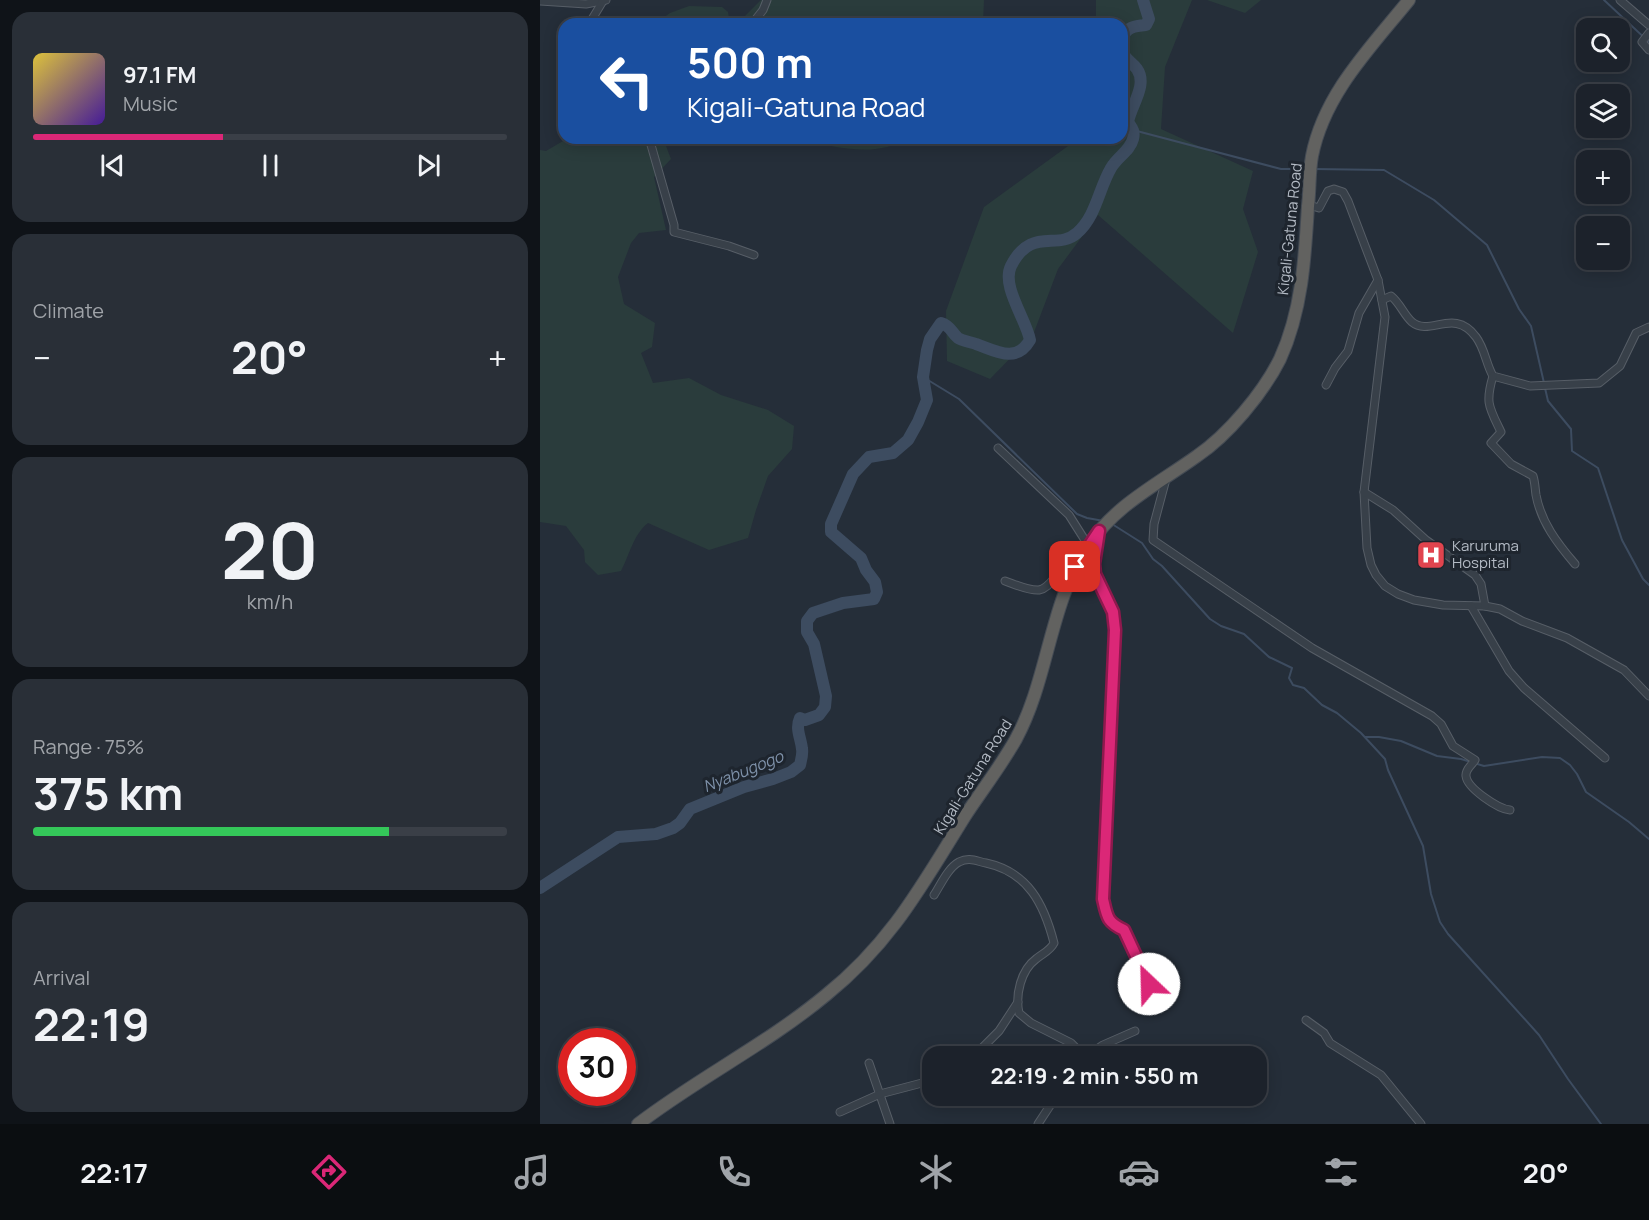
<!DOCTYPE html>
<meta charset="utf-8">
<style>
:root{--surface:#1c222b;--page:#292f37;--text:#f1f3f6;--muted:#a0a4a9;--line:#3a3f47;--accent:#db2777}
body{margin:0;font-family:Manrope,sans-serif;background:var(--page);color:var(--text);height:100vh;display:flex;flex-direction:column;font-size:22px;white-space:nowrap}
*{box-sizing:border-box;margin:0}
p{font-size:20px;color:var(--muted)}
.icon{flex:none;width:33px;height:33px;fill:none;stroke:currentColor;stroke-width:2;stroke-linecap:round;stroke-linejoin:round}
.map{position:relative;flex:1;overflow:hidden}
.sheet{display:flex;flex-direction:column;gap:12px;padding:12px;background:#0f1318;width:540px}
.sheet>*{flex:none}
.top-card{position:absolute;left:18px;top:18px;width:570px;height:126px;border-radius:18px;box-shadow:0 3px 15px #0003,0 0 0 2px var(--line);background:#1a4fa0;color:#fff;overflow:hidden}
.fabs{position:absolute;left:1036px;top:18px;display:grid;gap:12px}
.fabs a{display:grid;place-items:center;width:54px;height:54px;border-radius:12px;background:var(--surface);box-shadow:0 3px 15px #0003,0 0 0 2px var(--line);font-size:30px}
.speed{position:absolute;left:18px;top:1028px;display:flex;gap:12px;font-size:30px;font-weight:700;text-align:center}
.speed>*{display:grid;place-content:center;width:78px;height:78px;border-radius:50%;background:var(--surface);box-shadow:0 3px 15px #0003,0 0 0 2px var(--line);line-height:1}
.speed .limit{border:9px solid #d22;background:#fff;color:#111}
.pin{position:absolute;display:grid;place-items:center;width:51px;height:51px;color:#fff;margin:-26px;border-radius:12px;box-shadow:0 3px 9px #0006}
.me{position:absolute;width:66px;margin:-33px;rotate:336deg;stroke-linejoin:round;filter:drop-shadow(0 0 4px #0008)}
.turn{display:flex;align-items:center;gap:21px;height:126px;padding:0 30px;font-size:27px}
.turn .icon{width:78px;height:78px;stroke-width:2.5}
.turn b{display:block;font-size:42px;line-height:51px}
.big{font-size:45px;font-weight:700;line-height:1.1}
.sheet .widget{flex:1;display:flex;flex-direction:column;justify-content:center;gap:9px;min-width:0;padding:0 21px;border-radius:18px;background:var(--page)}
.sheet .dial{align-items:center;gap:0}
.dial b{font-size:78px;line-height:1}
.song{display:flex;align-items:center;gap:18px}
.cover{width:72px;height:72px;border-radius:9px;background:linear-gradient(135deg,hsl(50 70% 55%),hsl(260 70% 35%))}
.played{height:6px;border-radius:3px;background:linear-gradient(90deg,var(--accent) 40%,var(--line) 40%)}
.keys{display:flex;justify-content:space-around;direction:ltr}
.heat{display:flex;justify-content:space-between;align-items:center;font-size:33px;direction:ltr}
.charge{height:9px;border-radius:4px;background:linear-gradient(90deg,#34c759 75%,var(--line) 0)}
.trip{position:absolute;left:382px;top:1046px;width:345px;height:60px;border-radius:18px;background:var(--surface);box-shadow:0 3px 15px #0003,0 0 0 2px var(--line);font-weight:700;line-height:60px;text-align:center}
.dock{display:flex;height:96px;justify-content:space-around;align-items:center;background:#0b0e11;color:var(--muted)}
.dock .icon{width:42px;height:42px}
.dock .current{color:var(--accent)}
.dock b{font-size:27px;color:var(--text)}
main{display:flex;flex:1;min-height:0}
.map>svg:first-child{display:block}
.green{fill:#2a3c3c}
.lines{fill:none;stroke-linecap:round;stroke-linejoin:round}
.stream{stroke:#3d4c60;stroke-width:2}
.river{stroke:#3d4c60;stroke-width:12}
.minor-casing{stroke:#575e67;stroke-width:9}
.trunk-casing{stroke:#444b54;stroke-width:14}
.minor{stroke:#384049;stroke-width:7}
.trunk{stroke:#626260;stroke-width:12}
.route-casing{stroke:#8e194d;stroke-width:15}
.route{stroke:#db2777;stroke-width:10}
.labels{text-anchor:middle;stroke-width:6;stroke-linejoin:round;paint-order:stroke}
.street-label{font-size:15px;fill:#b4bbc5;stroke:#1e252e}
.poi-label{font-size:15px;fill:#b4bbc5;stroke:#1e252e;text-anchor:start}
.water-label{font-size:16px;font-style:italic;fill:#7f92aa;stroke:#1e252e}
</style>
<main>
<section class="sheet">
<div class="widget">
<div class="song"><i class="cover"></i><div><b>97.1 FM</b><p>Music</p></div></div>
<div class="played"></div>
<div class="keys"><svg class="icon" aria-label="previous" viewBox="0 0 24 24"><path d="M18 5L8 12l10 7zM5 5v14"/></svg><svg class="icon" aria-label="pause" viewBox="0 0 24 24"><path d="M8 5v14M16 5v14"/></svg><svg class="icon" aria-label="next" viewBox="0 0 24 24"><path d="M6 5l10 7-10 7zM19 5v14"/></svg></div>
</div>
<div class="widget"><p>Climate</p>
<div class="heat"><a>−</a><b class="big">20°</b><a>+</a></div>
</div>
<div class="widget dial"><b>20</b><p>km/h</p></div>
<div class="widget"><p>Range · 75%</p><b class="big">375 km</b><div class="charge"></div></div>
<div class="widget"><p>Arrival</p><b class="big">22:19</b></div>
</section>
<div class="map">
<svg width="1109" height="1124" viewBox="0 0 1109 1124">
<rect width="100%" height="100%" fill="#252e39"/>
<!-- green -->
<g class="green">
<path d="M221,0H444L443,24H200L201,20Z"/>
<path d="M556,0H652L625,67L621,129L713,171L703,209L718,252L693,333L558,215L518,269L493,335L450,379L407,361L406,311L444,207L539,138H582V24H556Z"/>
<path d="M667,0H721L705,13Z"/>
<path d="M149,6L182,7L188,12L190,24H115L130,13Z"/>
<path d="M24,138H123L131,159L114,177L126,230L99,233L91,243L78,277L84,304L115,323L112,347L101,353L113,383L149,378L181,395L228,410L254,426L252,449L228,476L216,510L208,538L169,550L108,523C93,535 90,554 81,571L58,575L45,562L44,550L26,526L0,522V150L6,151L23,141Z"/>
<path d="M261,138H367C339,158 292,148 261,138Z"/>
</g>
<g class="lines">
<!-- stream -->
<g class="stream">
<path d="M1064,0L1109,42"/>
<path d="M593,130L741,169H765"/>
<path d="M774,169L844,170L894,200L947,245L979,309L991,326L1004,383"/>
<path d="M383,377L419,399L537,514L547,518L564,521"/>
<path d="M1005,388L1008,401L1031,429L1032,451L1058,468L1082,540L1103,579L1109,585"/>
<path d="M572,524L602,543L613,559L622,566L670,619L681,626L704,634L729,657L752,668L749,678L753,685L764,688L782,705L797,713L821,733L845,759L848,770L883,846L891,894L900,922L908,934L999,1035L1028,1079L1061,1124"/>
<path d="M825,737H839L861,741L897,756L921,759L944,766L1002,757L1020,758L1030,765L1037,774L1046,792L1089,822L1109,839"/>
</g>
<!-- river -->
<g class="river">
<path d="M582,38C587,27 594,26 606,25L609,19L603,0"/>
<path d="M0,888L78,837L116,834L133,828L140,823L150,809L204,787L233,779L251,772L260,765C261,760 263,754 262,749C261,738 255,729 260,718L265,720L279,715L285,707L286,696L274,644L267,632V621L273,613L303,603L334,599L337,592L335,582L326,570L321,558L291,532V524L313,474L329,457L353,453L368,440L378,422L387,400L383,377L387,350L390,339L401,323C411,326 411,332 418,338C422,341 431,342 436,344C456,351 476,364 490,340C486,319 461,286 471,266C491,226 517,251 537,233C556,217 559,188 571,168C577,157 590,151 593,139C595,131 592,128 588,122C591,105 608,85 597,69C592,62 585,60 582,51"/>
</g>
<!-- minor casing -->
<g class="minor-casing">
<g id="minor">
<path d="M1080,0L1109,25"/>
<path d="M0,1L46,4L66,0"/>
<path d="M49,24L63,1"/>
<path d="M212,24L223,10L227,0"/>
<path d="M1109,33L1102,42L1109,50"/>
<path d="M109,138L134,225V232L189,246L214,255"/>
<path d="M769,205L779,208L788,191L794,189L803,192L808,201L838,280L845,317L824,492L827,548L831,565L836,575L845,586L858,594L874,600L903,605L945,606L960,609L982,621L1027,638L1084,670L1109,696"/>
<path d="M842,300L851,296C860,303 864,315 872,322C890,337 914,307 936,337C945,349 946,364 953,376L990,386L1059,383L1080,366L1096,333L1109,327"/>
<path d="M953,376C945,403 949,407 961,432L951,443L971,464L993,476C995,482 995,488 996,495C1001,522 1017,543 1035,564"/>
<path d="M786,385L795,368L808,351L819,313L838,280"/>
<path d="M458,448L529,515L548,545"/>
<path d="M626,479L614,524L613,540L772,648L892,716L901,724L913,746L935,760C933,764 925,769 926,776C927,788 958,809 970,810"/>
<path d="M824,492L853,510L886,540L935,575L941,584L945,606"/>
<path d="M557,539L554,564L555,574L573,612L575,630L563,899C567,917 567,922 584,930L609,984"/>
<path d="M465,581C474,584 489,591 499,590C514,587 516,565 535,567"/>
<path d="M931,606L969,671L984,688L1065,758"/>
<path d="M394,895C401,884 408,868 419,862C429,857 436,861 446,863C488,872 504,904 514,943C510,951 503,953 496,959C481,970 475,995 479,1013L491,1023L531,1043L535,1047L536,1056"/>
<path d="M766,1020L784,1033L790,1043L841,1075L881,1124"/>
<path d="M434,1056L459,1031L478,1002"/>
<path d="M547,1056L563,1045L595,1031"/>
<path d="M329,1063L350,1124"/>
<path d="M300,1112L340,1094L382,1083L393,1078"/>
<path d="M498,1124L517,1095"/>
</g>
</g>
<!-- trunk casing -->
<g class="trunk-casing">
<path id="trunk" d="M98,1124C158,1078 227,1044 286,995C351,943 382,885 425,816C442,790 461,766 476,739C509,678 509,604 548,546C575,505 618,484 657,456C688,435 723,393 740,359C762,311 765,258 768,206C770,190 769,172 772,156C784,94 831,47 869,0"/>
</g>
<!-- minor -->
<use href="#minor" class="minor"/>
<!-- trunk -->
<use href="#trunk" class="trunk"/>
</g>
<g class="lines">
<!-- route casing -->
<g class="route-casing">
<path id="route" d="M535,567L559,531L554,564L555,574L573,612L575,630L563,899C567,917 567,922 584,930L609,984"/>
</g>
<!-- route -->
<use href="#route" class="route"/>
</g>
<!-- icons -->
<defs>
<g id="hospital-square" transform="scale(1.5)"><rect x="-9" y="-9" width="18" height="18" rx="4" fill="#e0444e" stroke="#1e252e"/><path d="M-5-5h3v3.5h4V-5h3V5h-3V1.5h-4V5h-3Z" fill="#fff"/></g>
</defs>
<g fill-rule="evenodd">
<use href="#hospital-square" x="891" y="555"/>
</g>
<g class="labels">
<!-- street labels -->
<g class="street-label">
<text transform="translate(750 229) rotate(-84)" y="5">Kigali-Gatuna Road</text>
<text transform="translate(433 777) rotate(-58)" y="5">Kigali-Gatuna Road</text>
</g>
<!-- poi labels -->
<g class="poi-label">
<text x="912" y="551">Karuruma<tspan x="912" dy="17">Hospital</tspan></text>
</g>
<!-- water labels -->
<g class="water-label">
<text transform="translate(203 771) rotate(-22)" y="6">Nyabugogo</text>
</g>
</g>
</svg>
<div class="fabs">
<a><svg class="icon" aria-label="search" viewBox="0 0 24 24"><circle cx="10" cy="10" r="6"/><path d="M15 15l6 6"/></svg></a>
<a><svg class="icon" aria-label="layers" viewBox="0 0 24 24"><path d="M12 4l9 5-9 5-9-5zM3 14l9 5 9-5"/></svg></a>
<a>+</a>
<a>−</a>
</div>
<div class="speed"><div class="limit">30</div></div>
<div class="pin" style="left:535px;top:567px;background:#d93025"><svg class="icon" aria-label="arrive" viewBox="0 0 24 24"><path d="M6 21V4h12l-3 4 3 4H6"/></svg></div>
<svg class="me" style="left:609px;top:984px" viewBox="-20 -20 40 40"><circle r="19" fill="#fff"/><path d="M0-13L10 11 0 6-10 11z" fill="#db2777"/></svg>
<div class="trip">22:19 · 2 min · 550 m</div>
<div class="top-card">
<div class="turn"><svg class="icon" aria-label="left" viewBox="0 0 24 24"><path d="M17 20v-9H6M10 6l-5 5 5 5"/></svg><div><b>500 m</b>Kigali-Gatuna Road</div></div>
</div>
</div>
</main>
<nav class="dock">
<b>22:17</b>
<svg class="icon current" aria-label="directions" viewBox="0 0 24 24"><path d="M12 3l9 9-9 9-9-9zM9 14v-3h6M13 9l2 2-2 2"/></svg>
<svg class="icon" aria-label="music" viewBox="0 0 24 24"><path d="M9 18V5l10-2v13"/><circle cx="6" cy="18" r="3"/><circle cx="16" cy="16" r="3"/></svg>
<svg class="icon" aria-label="phone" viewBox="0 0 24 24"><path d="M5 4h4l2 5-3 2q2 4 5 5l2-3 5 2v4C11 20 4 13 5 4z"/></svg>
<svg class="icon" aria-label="climate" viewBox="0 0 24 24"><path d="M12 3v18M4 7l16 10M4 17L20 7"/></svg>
<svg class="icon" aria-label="car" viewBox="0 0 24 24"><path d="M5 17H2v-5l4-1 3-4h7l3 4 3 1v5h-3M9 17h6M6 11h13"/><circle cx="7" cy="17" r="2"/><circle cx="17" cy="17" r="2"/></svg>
<svg class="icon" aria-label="filters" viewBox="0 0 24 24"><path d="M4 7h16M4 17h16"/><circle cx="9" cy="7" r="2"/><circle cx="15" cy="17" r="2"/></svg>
<b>20°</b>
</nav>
